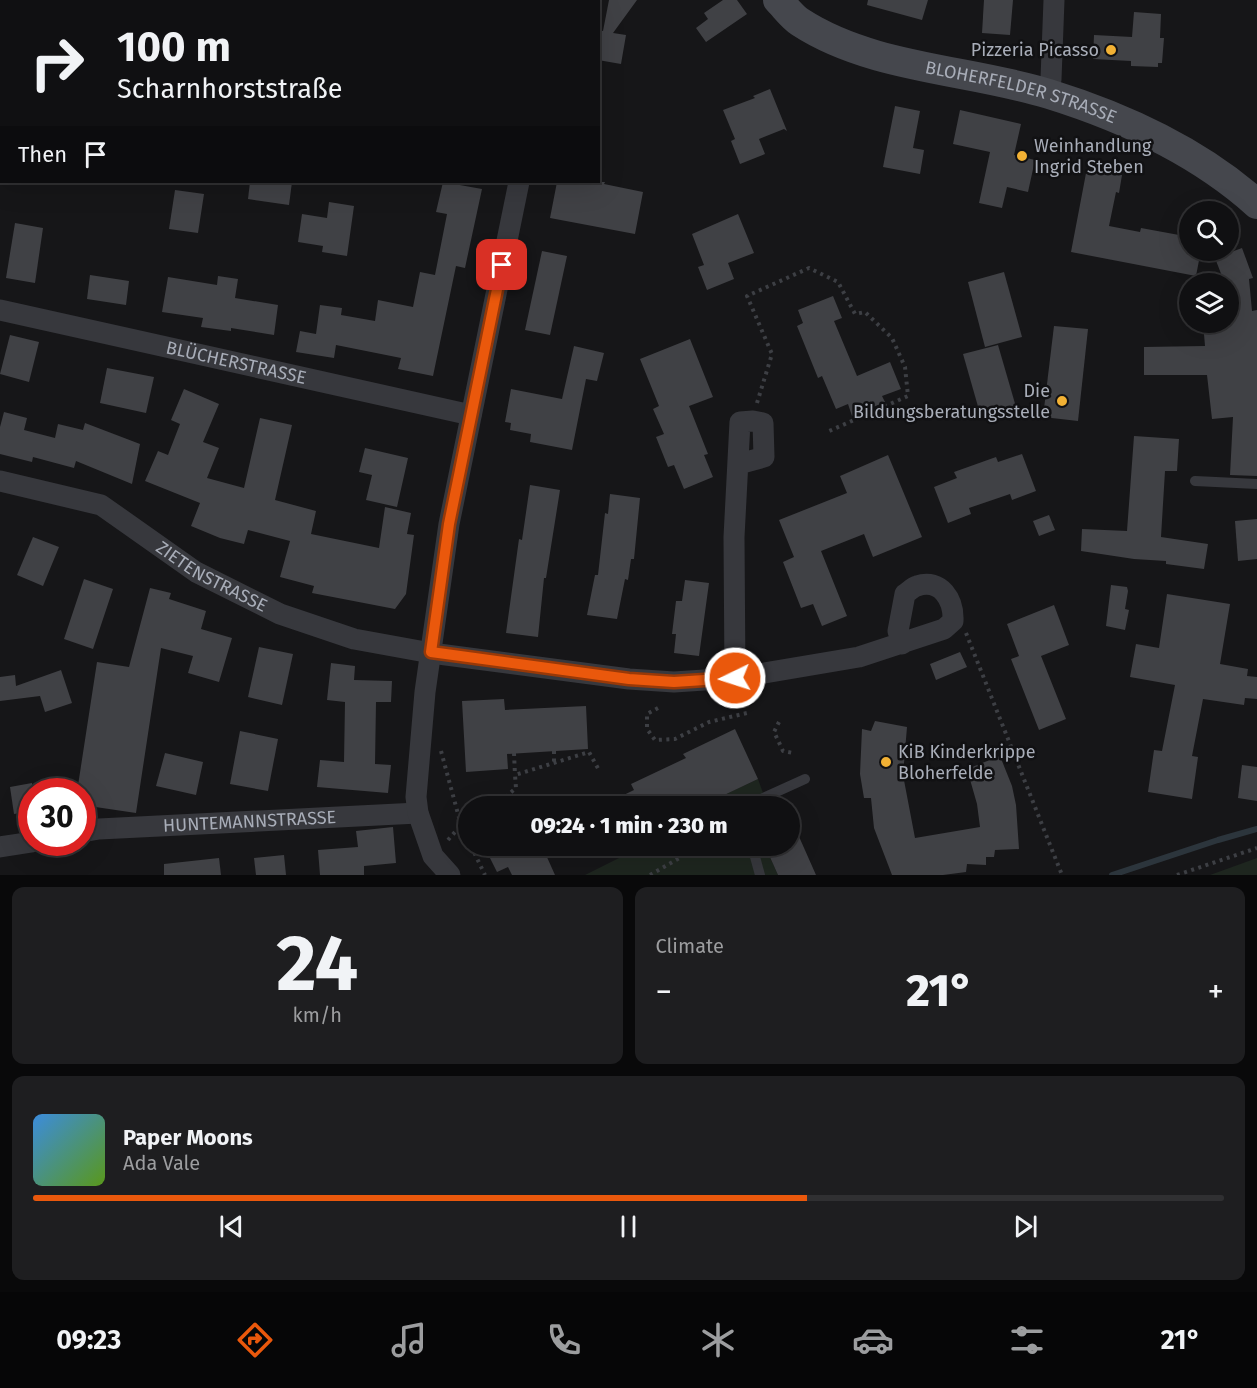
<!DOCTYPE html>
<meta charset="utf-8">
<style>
:root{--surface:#101012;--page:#1e1e20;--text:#f1f3f6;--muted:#9c9d9f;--line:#303032;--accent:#ea580c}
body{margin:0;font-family:"Fira Sans",sans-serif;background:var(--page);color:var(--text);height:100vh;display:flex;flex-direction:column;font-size:22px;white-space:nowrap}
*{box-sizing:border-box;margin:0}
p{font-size:20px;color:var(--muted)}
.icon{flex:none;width:33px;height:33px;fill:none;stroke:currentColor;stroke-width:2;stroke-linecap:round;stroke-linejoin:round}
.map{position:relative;height:875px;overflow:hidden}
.panel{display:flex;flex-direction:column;gap:12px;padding:12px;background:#09090a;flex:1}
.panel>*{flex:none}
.hud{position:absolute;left:0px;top:0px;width:600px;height:183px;box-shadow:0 6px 24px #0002,0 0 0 2px var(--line);background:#101012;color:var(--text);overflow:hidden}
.tools{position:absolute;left:1179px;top:201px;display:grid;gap:12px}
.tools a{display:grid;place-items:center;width:60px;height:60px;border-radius:50%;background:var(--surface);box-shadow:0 6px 24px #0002,0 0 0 2px var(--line);font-size:30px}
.speed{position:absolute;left:18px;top:778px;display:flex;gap:12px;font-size:30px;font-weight:700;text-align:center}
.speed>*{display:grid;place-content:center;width:78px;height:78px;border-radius:50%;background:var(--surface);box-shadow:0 6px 24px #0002,0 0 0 2px var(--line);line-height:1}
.speed .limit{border:9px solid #d22;background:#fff;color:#111}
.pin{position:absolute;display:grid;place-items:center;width:51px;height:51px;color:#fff;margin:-26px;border-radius:12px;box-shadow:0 3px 9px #0006}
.me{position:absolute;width:66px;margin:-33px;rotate:266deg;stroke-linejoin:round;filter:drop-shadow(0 0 4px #0008)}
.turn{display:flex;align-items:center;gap:21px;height:126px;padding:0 18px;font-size:27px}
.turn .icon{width:78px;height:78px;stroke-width:2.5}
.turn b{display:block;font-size:42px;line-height:51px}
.then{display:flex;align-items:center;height:57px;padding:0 18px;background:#0003;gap:12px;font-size:22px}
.big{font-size:45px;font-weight:800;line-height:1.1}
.panel .widget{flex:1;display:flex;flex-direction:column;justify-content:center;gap:9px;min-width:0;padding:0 21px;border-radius:12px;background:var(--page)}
.panel .dial{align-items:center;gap:0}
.dial b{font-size:78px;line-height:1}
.song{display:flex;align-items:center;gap:18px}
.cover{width:72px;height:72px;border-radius:9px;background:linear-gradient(135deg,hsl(210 70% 55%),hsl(90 70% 35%))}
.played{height:6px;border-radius:3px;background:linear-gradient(90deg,var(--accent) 65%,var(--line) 65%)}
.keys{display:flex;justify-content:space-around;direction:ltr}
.heat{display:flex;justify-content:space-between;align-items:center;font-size:33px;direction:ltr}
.panel .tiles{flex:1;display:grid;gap:12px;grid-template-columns:1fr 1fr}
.widget:last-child{grid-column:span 2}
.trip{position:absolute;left:458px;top:796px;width:342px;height:60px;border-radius:30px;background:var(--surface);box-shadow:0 6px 24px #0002,0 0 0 2px var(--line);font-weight:800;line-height:60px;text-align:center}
.tab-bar{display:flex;height:96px;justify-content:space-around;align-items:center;background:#060607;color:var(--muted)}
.tab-bar .icon{width:42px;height:42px}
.tab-bar .active{color:var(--accent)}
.tab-bar b{font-size:27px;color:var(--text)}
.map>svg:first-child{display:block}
.green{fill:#1e261f}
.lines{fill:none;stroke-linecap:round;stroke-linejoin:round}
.stream{stroke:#2c353c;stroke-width:6}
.building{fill:#404145}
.path{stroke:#3d3f44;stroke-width:4;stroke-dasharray:3 4.5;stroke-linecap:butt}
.lane{stroke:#37383d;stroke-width:10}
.street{stroke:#37383d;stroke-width:21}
.secondary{stroke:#45474d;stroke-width:30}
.route-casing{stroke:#983908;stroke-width:15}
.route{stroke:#ea580c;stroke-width:10}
.poi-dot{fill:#f2b134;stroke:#111113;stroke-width:2}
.labels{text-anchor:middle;stroke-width:5;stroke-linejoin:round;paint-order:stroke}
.poi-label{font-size:18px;fill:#a8adb8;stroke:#111113;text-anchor:end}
.street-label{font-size:18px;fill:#a8adb8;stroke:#111113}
</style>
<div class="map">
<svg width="1257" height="875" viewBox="0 0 1257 875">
<rect width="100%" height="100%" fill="#161618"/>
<!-- green -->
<g class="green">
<path d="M758,779L768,807H709L707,803Z"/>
<path d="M643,846H765L778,875H585Z"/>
<path d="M1257,858V875H1210Z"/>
</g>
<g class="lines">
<!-- stream -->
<path class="stream" d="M1112,875L1218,840L1257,829"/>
</g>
<!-- building -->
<g class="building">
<path d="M609,0H637L613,33L626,35L621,64L598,60V30L603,31Z"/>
<path d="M723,0H737L747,14L706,42L696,28L708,19L704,13Z"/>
<path d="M868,0H928L922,20L867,5Z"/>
<path d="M984,0H1013L1010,35L982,33Z"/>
<path d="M1134,12L1161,14L1160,38H1164L1162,63H1158V67L1131,66V61L1093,59L1094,35L1132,37Z"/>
<path d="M770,89L787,131L784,129L759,139L765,154L740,164L731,141L735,139L723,110L755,98L753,96Z"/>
<path d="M895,106L920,111L913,148L924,150L920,174L883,167Z"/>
<path d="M960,110L1021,124L1014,155L1035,160L1028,192L1007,187L1002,208L979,203L990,152L953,144Z"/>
<path d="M1087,168L1122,175L1119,193L1116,192L1109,226L1140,232L1141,228L1190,237V250H1201L1196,276L1071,252Z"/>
<path d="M250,182H292L289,205L248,199Z"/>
<path d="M443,182L482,189L465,268L456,266L433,376L398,369L401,358L336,345L334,358L296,352L300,331L316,334L320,305L342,308L341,315L375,321L378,300L413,307L420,272L435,275L447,214L436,212Z"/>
<path d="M557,182H605L604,184L643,192L635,234L550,218Z"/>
<path d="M175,190L204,194L198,233L169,229Z"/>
<path d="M329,202L354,206L347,256L322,252L323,246L298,242L302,214L327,218Z"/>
<path d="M738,214L754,253L728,263L734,279L707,290L698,267L704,265L692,234Z"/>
<path d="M15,223L43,228L35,283L6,278Z"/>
<path d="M1242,248L1253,278L1249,279L1252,311L1257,310V476L1230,475L1233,417L1212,419L1207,375H1144V347L1205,346L1203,322H1228V284H1225L1215,258Z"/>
<path d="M542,251L567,256L550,335L525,330Z"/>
<path d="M1004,272L1022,337L985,347L968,282Z"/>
<path d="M90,275L129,281L126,305L87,299Z"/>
<path d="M218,276L238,279L235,298L278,305L274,335L231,328V331L201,327L203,318L162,312L168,277L217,285Z"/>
<path d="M833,296L842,318L834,321L857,376L890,362L901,389L882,396L885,402L852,416L848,404L836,409L822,376L818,378L797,326L803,323L798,310Z"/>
<path d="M1054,326L1088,329L1078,421L1043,417Z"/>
<path d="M10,335L39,342L29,382L0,374Z"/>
<path d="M690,339L713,397L689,406L708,454L704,455L713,477L684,489L674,465L668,467L656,437L664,434L653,409L659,406L640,359Z"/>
<path d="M998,345L1016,407L981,417L963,354Z"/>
<path d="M574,346L604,353L597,381L586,379L572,450L530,442L531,434L510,430L511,423L505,422L511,389L562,399Z"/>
<path d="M107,368L154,377L146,413L100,403Z"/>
<path d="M184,389L219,404L203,442L219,448L207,478L244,488L260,418L292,425L275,500L316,511L311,534L379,548L385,507L411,513L407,534L414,535L406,594L395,609L312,593L314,586L280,577L290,541L248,530L244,544L220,538L191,526L200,503L145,481L158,451L168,455L180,424L171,420Z"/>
<path d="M4,412L27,418L24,430L55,438L58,424L83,430L85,423L140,444L132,484L76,461L74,468L33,457L32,462L0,454V427Z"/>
<path d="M1134,436L1179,439L1177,471H1165L1161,537L1208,544L1204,569L1166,564V561L1134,559L1081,551L1082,529L1127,531Z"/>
<path d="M365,448L408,458L397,507L366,500L372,475L359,472Z"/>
<path d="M1022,454L1036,491L1012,500L1010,494L969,508L971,514L948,523L934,487L957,478L954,472L996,457L998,462Z"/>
<path d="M888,455L922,537L873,557L864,534L821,551L847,616L822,626L813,604L801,608L783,562L794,557L779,520L847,493L840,476Z"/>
<path d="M530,485L560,490L546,578H544L538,637L506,633L519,539L522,540Z"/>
<path d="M610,494L640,498L634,559H631L628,580L625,579L617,619L587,615L595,575H598L605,513L608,514Z"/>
<path d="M1049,515L1055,530L1039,536L1033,521Z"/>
<path d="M1257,519V559L1238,561L1235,521Z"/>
<path d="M33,537L59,547L43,586L17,575Z"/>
<path d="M84,579L113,589L93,649L64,639Z"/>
<path d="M685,580L709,583L699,656L674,653L676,634H672L676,601H682Z"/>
<path d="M1111,585L1127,587L1128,591L1125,609L1129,610L1125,630L1106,626Z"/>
<path d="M150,588L171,593L169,599L206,611L201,629L232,638L219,682L188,673L193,656L161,648L136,813L82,805V792H77L97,662L129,667Z"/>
<path d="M1167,594L1230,604L1220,664L1248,669L1247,676L1257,677V699L1245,698L1244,705L1203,699L1192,756L1198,757L1192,799L1148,792L1154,750L1162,751L1175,685L1130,677L1136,644L1159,648Z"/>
<path d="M1054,605L1069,645L1041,656L1066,719L1039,730L1011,659L1019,656L1007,624Z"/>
<path d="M259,647L293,654L282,705L248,697Z"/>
<path d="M960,652L967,667L936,680L930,664Z"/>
<path d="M331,663L355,666L354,680L392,681L391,702H376L375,764L391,765L388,793L317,787L320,760L344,762L345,702L327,700Z"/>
<path d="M61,670L72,703L45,712L40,696L0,701V677L15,675L16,686Z"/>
<path d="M504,699L505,710L586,706L588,749L507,754L508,769L466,772L462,701Z"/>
<path d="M875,721L907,727L903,775L915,838L980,827L977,804L967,769L1000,756L1012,786L1016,805L1019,849L995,850L994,857H986V865L967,864L966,872L943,875H892L874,828L871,798H864L860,774L862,729L871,731Z"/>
<path d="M735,729L758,779L699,807H599L634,790L631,784L686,758L683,754Z"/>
<path d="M240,731L278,739L268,791L230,784Z"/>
<path d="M165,753L203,762L196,795L156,786Z"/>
<path d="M1242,765L1257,767V801L1238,798Z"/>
<path d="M32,783V811L14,814L10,787Z"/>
<path d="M789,814L816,875H778L765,846H789Z"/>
<path d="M393,827L396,863L364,866V875H320L318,850L358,847L356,831Z"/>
<path d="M484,846H542L555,875H512L508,867L497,872Z"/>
<path d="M284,855L286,875H256L254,858Z"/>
<path d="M219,858L221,875H164V864Z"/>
</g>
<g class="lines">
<!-- path -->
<g class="path">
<path d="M757,403L772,354L747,296L809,268L838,282L855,314L865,312L892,338L905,367L908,396L827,432"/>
<path d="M966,633L1062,875"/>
<path d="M658,708L647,714V729L655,740L675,739L709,722L751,712"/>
<path d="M779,722L774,732L783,751L793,753"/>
<path d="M441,751L461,825L468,839"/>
<path d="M554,751V763"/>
<path d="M514,753L515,775"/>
<path d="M494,807L516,788L515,775L589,752L600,772"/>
<path d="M448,840L461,825L468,822"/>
<path d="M471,846L485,875"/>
<path d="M650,875L700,846"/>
<path d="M1177,875L1257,848"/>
</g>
<!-- lane -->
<g class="lane">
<path d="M1195,481L1257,484"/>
<path d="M752,807L761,799L805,779"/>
<path d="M752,846L760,875"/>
</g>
<!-- street -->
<g class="street">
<path d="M532,0L537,2"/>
<path d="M559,2L560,0"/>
<path d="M1048,93L1051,79L1054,0"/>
<path id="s1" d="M0,310L471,415"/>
<path id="s2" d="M0,481L101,505L196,572L280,614L354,639L431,653L629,679L674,682L735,678L859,657L944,629L953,621C954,600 941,578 917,586C913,587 908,592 905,594L898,631L902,644"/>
<path d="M735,678L734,537L740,422L753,421L763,423L764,457L739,464"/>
<path id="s3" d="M82,832L99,829L418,813"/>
<path d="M0,847L32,842"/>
<path d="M450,875L433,856L418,813L416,797L425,692L449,524L519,182"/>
</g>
<!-- secondary -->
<path class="secondary" id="s4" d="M778,0C785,7 792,17 800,22C872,69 969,69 1049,94C1123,117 1199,152 1257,204"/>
</g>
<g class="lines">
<!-- route casing -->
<g class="route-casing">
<path id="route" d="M502,265L449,524L431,652L629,679L674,682L735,678"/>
</g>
<!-- route -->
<use href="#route" class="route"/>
</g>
<!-- markers -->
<g class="poi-dot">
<circle cx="1111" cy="50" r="6"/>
<circle cx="1022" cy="156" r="6"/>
<circle cx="1062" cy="401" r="6"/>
<circle cx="886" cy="762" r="6"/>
</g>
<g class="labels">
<!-- poi labels -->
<g class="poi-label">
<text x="1099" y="56">Pizzeria Picasso</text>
<text x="1034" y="152" text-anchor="start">Weinhandlung<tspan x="1034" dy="21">Ingrid Steben</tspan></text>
<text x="1050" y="397">Die<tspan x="1050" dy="21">Bildungsberatungsstelle</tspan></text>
<text x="898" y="758" text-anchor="start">KiB Kinderkrippe<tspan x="898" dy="21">Bloherfelde</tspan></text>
</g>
<!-- street labels -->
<g class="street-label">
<text dy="6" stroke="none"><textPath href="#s4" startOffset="264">BLOHERFELDER STRASSE</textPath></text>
<text dy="6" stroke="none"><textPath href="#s1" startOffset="242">BLÜCHERSTRASSE</textPath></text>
<text dy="6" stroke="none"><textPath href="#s2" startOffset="236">ZIETENSTRASSE</textPath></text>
<text dy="6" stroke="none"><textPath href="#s3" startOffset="168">HUNTEMANNSTRASSE</textPath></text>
</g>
</g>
</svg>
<div class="tools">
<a><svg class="icon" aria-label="search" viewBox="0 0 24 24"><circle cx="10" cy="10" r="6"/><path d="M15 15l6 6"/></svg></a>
<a><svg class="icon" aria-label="layers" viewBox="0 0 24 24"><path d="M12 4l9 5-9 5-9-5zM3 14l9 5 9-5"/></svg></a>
</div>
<div class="speed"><div class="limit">30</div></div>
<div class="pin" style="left:502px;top:265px;background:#d93025"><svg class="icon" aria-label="arrive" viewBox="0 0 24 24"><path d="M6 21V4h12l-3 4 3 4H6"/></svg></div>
<svg class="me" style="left:735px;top:678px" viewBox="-20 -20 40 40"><circle r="17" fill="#ea580c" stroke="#fff" stroke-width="3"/><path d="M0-11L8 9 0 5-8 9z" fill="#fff"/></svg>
<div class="trip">09:24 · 1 min · 230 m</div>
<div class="hud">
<div class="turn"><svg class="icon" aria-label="right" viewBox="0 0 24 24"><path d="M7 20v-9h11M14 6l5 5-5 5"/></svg><div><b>100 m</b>Scharnhorststraße</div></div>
<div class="then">Then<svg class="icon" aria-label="arrive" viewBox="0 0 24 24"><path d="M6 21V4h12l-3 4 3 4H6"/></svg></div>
</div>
</div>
<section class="panel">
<div class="tiles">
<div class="widget dial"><b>24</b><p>km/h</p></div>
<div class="widget"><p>Climate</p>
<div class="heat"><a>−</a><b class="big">21°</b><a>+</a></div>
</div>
<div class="widget">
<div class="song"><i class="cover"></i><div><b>Paper Moons</b><p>Ada Vale</p></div></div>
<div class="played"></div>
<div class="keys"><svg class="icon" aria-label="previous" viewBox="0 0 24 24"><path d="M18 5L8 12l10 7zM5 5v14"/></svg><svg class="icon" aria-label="pause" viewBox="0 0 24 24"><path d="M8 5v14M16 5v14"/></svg><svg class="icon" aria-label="next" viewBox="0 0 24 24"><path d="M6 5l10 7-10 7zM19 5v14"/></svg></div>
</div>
</div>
</section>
<nav class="tab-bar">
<b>09:23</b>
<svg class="icon active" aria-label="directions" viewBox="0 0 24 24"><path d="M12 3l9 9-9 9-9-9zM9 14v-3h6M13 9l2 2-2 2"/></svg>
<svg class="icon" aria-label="music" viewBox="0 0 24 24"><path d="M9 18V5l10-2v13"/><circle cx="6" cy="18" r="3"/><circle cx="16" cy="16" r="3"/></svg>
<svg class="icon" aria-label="phone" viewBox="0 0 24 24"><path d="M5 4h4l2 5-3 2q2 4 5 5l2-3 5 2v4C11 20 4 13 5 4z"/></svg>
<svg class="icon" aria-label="climate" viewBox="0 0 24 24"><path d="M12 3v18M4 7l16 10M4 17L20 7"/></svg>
<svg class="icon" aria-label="car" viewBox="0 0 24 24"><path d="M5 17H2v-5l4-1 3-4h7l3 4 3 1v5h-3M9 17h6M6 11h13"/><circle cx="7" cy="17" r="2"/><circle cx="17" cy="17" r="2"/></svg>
<svg class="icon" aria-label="filters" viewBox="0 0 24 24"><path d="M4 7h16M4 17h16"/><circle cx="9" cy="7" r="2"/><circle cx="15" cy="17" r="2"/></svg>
<b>21°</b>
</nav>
